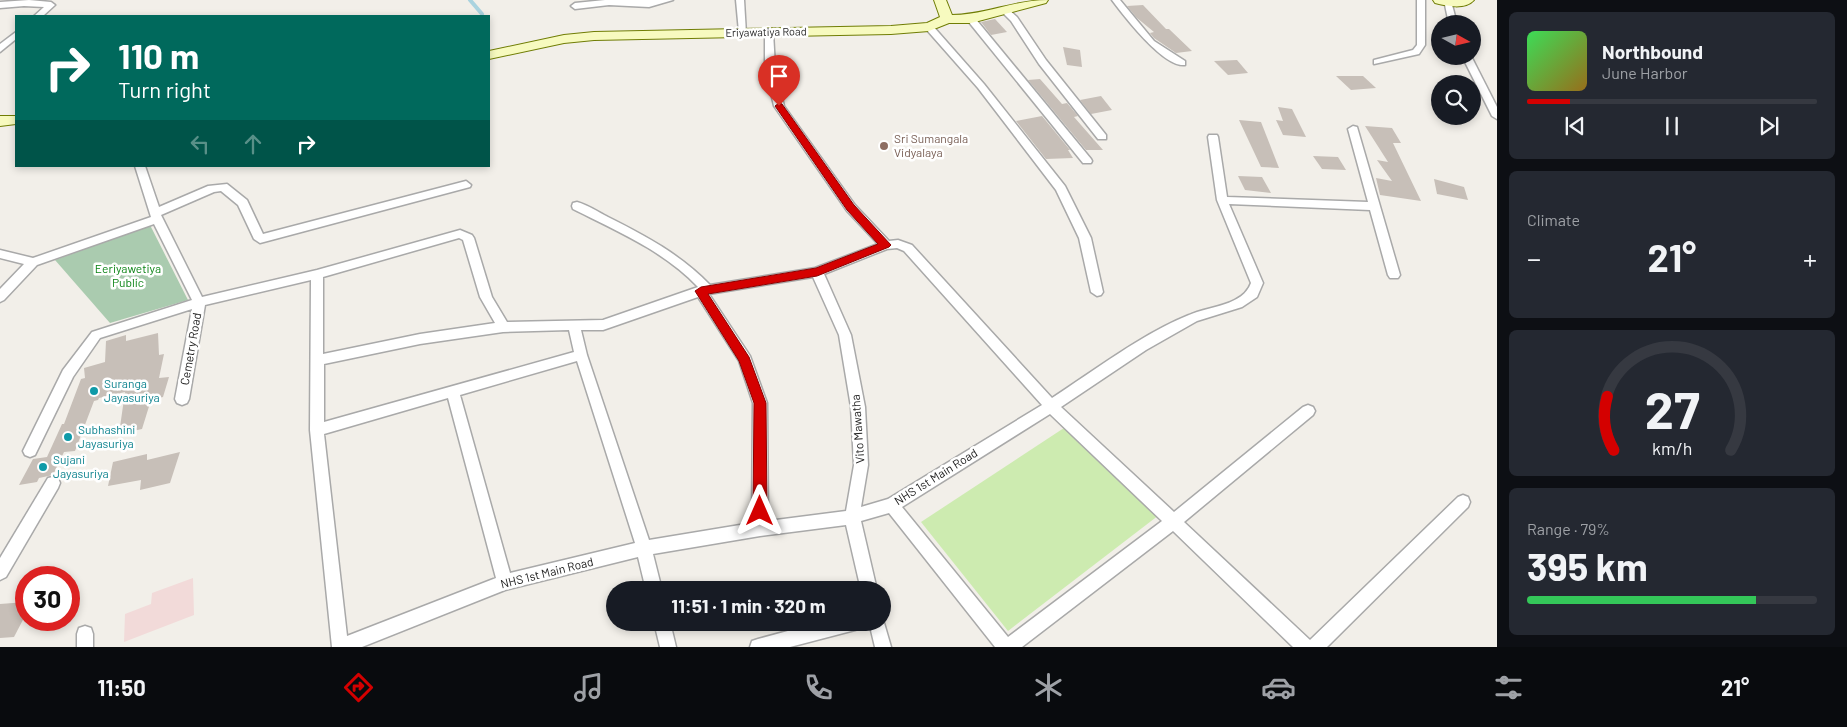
<!DOCTYPE html>
<meta charset="utf-8">
<style>
:root{--surface:#171b24;--page:#242831;--text:#f1f3f6;--muted:#9ea1a6;--line:#363941;--accent:#d40000}
body{margin:0;font-family:Barlow,sans-serif;background:var(--page);color:var(--text);height:100vh;display:flex;flex-direction:column;font-size:19px;white-space:nowrap}
*{box-sizing:border-box;margin:0}
p{font-size:16px;color:var(--muted)}
.icon{flex:none;width:28px;height:28px;fill:none;stroke:currentColor;stroke-width:2;stroke-linecap:round;stroke-linejoin:round}
.map{position:relative;flex:1;overflow:hidden}
.drawer{display:flex;flex-direction:column;gap:12px;padding:12px;background:#0d0f14;width:350px}
.drawer>*{flex:none}
.banner{position:absolute;left:15px;top:15px;width:475px;height:152px;border-radius:0px;box-shadow:0 2px 8px #0003;background:#00695c;color:#fff;overflow:hidden}
.needle{width:32px;rotate:98deg}
.buttons{position:absolute;left:1431px;top:15px;display:grid;gap:10px}
.buttons a{display:grid;place-items:center;width:50px;height:50px;border-radius:50%;background:var(--surface);box-shadow:0 2px 8px #0003;font-size:25px}
.speed{position:absolute;left:15px;top:566px;display:flex;gap:10px;font-size:25px;font-weight:700;text-align:center}
.speed>*{display:grid;place-content:center;width:65px;height:65px;border-radius:50%;background:var(--surface);box-shadow:0 2px 8px #0003;line-height:1}
.speed .limit{border:8px solid #d22;background:#fff;color:#111}
.pin{position:absolute;display:grid;place-items:center;width:42px;height:42px;color:#fff;margin:-51px -21px;border-radius:50% 50% 50% 0;rotate:-45deg;box-shadow:0 0 5px #0007}
.pin .icon{rotate:45deg}
.me{position:absolute;width:55px;margin:-28px;rotate:0deg;stroke-linejoin:round;filter:drop-shadow(0 0 4px #0008)}
.turn{display:flex;align-items:center;gap:18px;height:105px;padding:0 20px;font-size:22px}
.turn .icon{width:65px;height:65px;stroke-width:2.5}
.turn b{display:block;font-size:35px;line-height:42px}
.lanes{display:flex;align-items:center;height:48px;padding:0 20px;background:#0003;justify-content:center;gap:25px;direction:ltr}
.lanes .off{opacity:.35}
.big{font-size:38px;font-weight:700;line-height:1.1}
.drawer .widget{flex:1;display:flex;flex-direction:column;justify-content:center;gap:8px;min-width:0;padding:0 18px;border-radius:8px;background:var(--page)}
.drawer .dial{align-items:center;gap:0}
.dial svg{height:130px;overflow:visible;fill:none;stroke:var(--line);stroke-width:7;stroke-linecap:round;text-anchor:middle}
.dial text{fill:var(--text);stroke:none}
.song{display:flex;align-items:center;gap:15px}
.cover{width:60px;height:60px;border-radius:8px;background:linear-gradient(135deg,hsl(130 70% 55%),hsl(40 70% 35%))}
.played{height:5px;border-radius:2px;background:linear-gradient(90deg,var(--accent) 15%,var(--line) 15%)}
.keys{display:flex;justify-content:space-around;direction:ltr}
.heat{display:flex;justify-content:space-between;align-items:center;font-size:28px;direction:ltr}
.charge{height:8px;border-radius:4px;background:linear-gradient(90deg,#34c759 79%,var(--line) 0)}
.trip{position:absolute;left:606px;top:581px;width:285px;height:50px;border-radius:25px;background:var(--surface);box-shadow:0 2px 8px #0003;font-weight:700;line-height:50px;text-align:center}
.menu{display:flex;height:80px;justify-content:space-around;align-items:center;background:#090b0e;color:var(--muted)}
.menu .icon{width:35px;height:35px}
.menu .selected{color:var(--accent)}
.menu b{font-size:22px;color:var(--text)}
main{display:flex;flex:1;min-height:0}
.map>svg:first-child{display:block}
.commercial{fill:#f2dad9}
.grass{fill:#cdebb0}
.cemetery{fill:#aacbaf}
.lines{fill:none;stroke-linecap:round;stroke-linejoin:round}
.stream{stroke:#aad3df;stroke-width:4}
.building{fill:#c7bfb8}
.street-casing{stroke:#a9a9a9;stroke-width:3}
.secondary-casing{stroke:#707d05;stroke-width:2}
.street{fill:#fff;fill-rule:evenodd}
.secondary{fill:#f7fabf;fill-rule:evenodd}
.route{fill:#d40000;stroke:#8a0000}
.education-dot{fill:#8d6e63;stroke:#fff;stroke-width:2}
.culture-dot{fill:#0f9aa8;stroke:#fff;stroke-width:2}
.labels{text-anchor:middle;stroke-width:5;stroke-linejoin:round;paint-order:stroke}
.far-street-label{font-size:11px;fill:#222;stroke:#fff}
.education-label{font-size:12px;fill:#785e54;stroke:#fff;text-anchor:start}
.park-label{font-size:12px;fill:#0c8416;stroke:#fff}
.street-label{font-size:12px;fill:#222;stroke:#fff}
.culture-label{font-size:12px;fill:#0d838f;stroke:#fff;text-anchor:start}
</style>
<main>
<div class="map">
<svg width="1497" height="647" viewBox="0 0 1497 647">
<rect width="100%" height="100%" fill="#f2efe9"/>
<!-- commercial -->
<path class="commercial" d="M193,578L194,615L124,642L125,614L151,604L152,593Z"/>
<!-- grass -->
<path class="grass" d="M1067,426L1159,515L1008,631L921,522Z"/>
<!-- cemetery -->
<path class="cemetery" d="M150,225L188,300L110,323L55,260Z"/>
<g class="lines">
<!-- stream -->
<path class="stream" d="M470,0L482,14"/>
</g>
<!-- building -->
<g class="building">
<path d="M1143,5L1166,29H1169L1192,51L1176,53L1154,38L1150,33L1154,32L1137,18L1127,6Z"/>
<path d="M995,19L1007,32L991,35L981,22Z"/>
<path d="M1063,47L1080,50L1082,67L1067,65Z"/>
<path d="M1237,60L1248,73L1228,75L1214,61Z"/>
<path d="M1336,76H1363L1376,88L1351,90Z"/>
<path d="M1040,79L1062,104L1067,103L1078,116L1074,117L1103,150H1086L1028,80Z"/>
<path d="M1101,96L1112,110L1091,114L1080,100Z"/>
<path d="M1278,107L1292,109L1306,137L1283,135L1276,120L1283,121Z"/>
<path d="M1042,116L1070,150H1068L1073,158L1046,159L1016,121Z"/>
<path d="M1239,120L1261,122L1279,168L1261,167Z"/>
<path d="M1365,126L1392,128L1401,143H1393L1421,201L1380,195L1376,178L1392,181L1377,160L1388,162Z"/>
<path d="M1313,156L1338,157L1346,170L1322,169Z"/>
<path d="M1238,176L1262,177L1271,193L1245,190Z"/>
<path d="M1434,179L1464,187L1468,200L1437,194Z"/>
<path d="M158,333L159,355L164,354L159,378L169,377L163,397L151,400L142,429L119,434L125,392L99,398L98,400L94,401L75,451L64,452L53,475L39,478L37,482L19,485L33,459L47,457L62,424H64L81,379L85,378L84,368L105,362L106,341L126,335V341Z"/>
<path d="M180,452L170,483L140,490L141,480L108,486L113,462L147,454V460Z"/>
<path d="M26,602V614L14,637L0,638V604Z"/>
</g>
<g class="lines">
<!-- street casing -->
<g class="street-casing">
<g id="street">
<path d="M29,0L51,2L55,5L43,16H34L44,7L24,6L0,8V2Z"/>
<path d="M605,0H673L649,7L609,5L575,9L571,6L575,3Z"/>
<path d="M736,0H744L746,34L739,32Z"/>
<path d="M1112,0H1120L1154,41L1185,61V65C1164,68 1124,16 1112,0Z"/>
<path d="M1417,0H1425V45L1419,54L1374,64V60L1413,50L1417,45Z"/>
<path d="M1444,0L1451,1L1457,24H1449Z"/>
<path d="M1001,8H1007L1017,17L1046,60L1106,135V139H1098L1039,64L1011,21L1000,10Z"/>
<path d="M971,16L974,17L1091,159L1092,161L1091,163H1083L968,21V17Z"/>
<path d="M929,24L932,25L984,84L1065,186L1091,238L1103,292L1101,295L1097,296L1091,292L1079,238L1056,190L978,88L926,29L925,27Z"/>
<path d="M769,29L773,32L775,67L784,106L855,205L889,241L898,240L912,245L1052,398C1095,370 1142,334 1189,315C1209,306 1243,306 1251,283L1217,200L1208,137L1209,135H1217L1218,137L1227,197L1368,202L1348,129L1353,126L1357,127L1400,275L1398,278H1390L1388,275L1370,210L1229,204L1263,283L1257,297L1242,307L1197,321L1146,350L1061,407L1174,512L1303,407L1308,405L1313,407L1315,411L1313,415L1184,522L1310,640L1458,497L1463,495L1468,497L1470,502L1468,507L1327,647H1293L1173,531L1022,647H995L889,513L861,521L877,590H861L846,525L760,536L653,554L662,590H646L638,557L505,590L362,647H332L310,430L311,280L205,305L189,399L187,403L182,405L177,403L175,399L192,309L100,338L73,377L35,455L30,457L25,455L23,451L63,370L92,332L192,300L154,224L37,265L4,300L0,302V289L24,264L0,258V250L33,258L151,217L135,166H145L159,207L208,186L227,184L247,200L263,234L466,181L471,185L470,187L260,243L254,239L238,205L221,191L214,192L161,215L202,297L317,270L460,230L472,235L474,238L492,297L507,322L603,320L698,287C664,251 617,231 573,209L572,206L573,203L577,202C588,205 598,212 608,217C646,236 681,255 710,285L815,268L878,244L847,211L774,106L765,67V32ZM459,238L463,240L480,297L495,323L420,334L323,354V277ZM897,248L904,251L1042,405L888,499L861,507L868,465L865,407L851,335L824,274L887,249ZM813,277L839,335L851,407L854,465L846,511L768,521L767,403L750,356L709,294ZM698,297L739,361L753,403L752,523L649,540L587,355L581,330H603ZM569,330L574,352L324,422V364L420,344L503,332ZM577,361L635,543L510,573L460,395ZM448,398L496,578L347,636L324,434ZM1050,414L1162,521L1008,637L902,507Z"/>
<path d="M16,32V39L0,52V44Z"/>
<path d="M1462,56H1471L1497,107V119L1492,116Z"/>
<path d="M53,477L58,478L60,483L58,488L6,577L0,580V558L48,478Z"/>
<path d="M882,616L891,647H875L869,622H882Z"/>
<path d="M654,622H670L676,647H660Z"/>
<path d="M821,622H863L861,628L855,630L790,647H750L752,641L758,639Z"/>
<path d="M85,626L91,628L93,634V647H77V634L79,628Z"/>
</g>
</g>
<!-- secondary casing -->
<g class="secondary-casing">
<g id="secondary">
<path d="M934,0H946L952,15C986,15 1013,0 1048,0L1046,3L971,23H949L929,31L891,34L594,40L564,43L489,59V51L564,35L594,32L891,26L927,23L940,17Z"/>
<path d="M1433,0H1474C1465,10 1447,6 1435,3Z"/>
<path d="M0,116H16V124L0,126Z"/>
</g>
</g>
<!-- street -->
<use href="#street" class="street"/>
<!-- secondary -->
<use href="#secondary" class="secondary"/>
</g>
<!-- route -->
<path class="route" d="M779,103L782,104L854,205L891,245L889,247L817,276L708,294L749,357L766,403L767,511L765,516L760,517L755,516L753,511L754,403L739,361L695,291L701,287L816,268L878,244L847,210L775,106Z"/>
<!-- markers -->
<circle class="education-dot" cx="884" cy="146" r="5"/>
<g class="culture-dot">
<circle cx="94" cy="391" r="5"/>
<circle cx="68" cy="437" r="5"/>
<circle cx="43" cy="467" r="5"/>
</g>
<g class="labels">
<!-- far-street labels -->
<g class="far-street-label">
<text transform="translate(766 32) rotate(-1)" y="4">Eriyawatiya Road</text>
</g>
<!-- education labels -->
<g class="education-label">
<text x="894" y="143">Sri Sumangala<tspan x="894" dy="14">Vidyalaya</tspan></text>
</g>
<!-- park labels -->
<g class="park-label">
<text x="128" y="273">Eeriyawetiya<tspan x="128" dy="14">Public</tspan></text>
</g>
<!-- street labels -->
<g class="street-label">
<text transform="translate(191 349) rotate(-80)" y="4">Cemetry Road</text>
<text transform="translate(858 429) rotate(-94)" y="4">Vito Mawatha</text>
<text transform="translate(936 477) rotate(-32)" y="4">NHS 1st Main Road</text>
<text transform="translate(547 573) rotate(-14)" y="4">NHS 1st Main Road</text>
</g>
<!-- culture labels -->
<g class="culture-label">
<text x="104" y="388">Suranga<tspan x="104" dy="14">Jayasuriya</tspan></text>
<text x="78" y="434">Subhashini<tspan x="78" dy="14">Jayasuriya</tspan></text>
<text x="53" y="464">Sujani<tspan x="53" dy="14">Jayasuriya</tspan></text>
</g>
</g>
</svg>
<div class="buttons">
<a><svg class="needle" viewBox="-14 -14 28 28"><path d="M0-13l5 13h-10z" fill="#e53935"/><path d="M0 13l5-13h-10z" fill="#9ea1a6"/></svg></a>
<a><svg class="icon" aria-label="search" viewBox="0 0 24 24"><circle cx="10" cy="10" r="6"/><path d="M15 15l6 6"/></svg></a>
</div>
<div class="speed"><div class="limit">30</div></div>
<div class="pin" style="left:779px;top:106px;background:#d93025"><svg class="icon" aria-label="arrive" viewBox="0 0 24 24"><path d="M6 21V4h12l-3 4 3 4H6"/></svg></div>
<svg class="me" style="left:760px;top:511px" viewBox="-20 -20 40 40"><path d="M0-17L14 15 0 8-14 15z" fill="#d40000" stroke="#fff" stroke-width="4"/></svg>
<div class="trip">11:51 · 1 min · 320 m</div>
<div class="banner">
<div class="turn"><svg class="icon" aria-label="right" viewBox="0 0 24 24"><path d="M7 20v-9h11M14 6l5 5-5 5"/></svg><div><b>110 m</b>Turn right</div></div>
<div class="lanes"><svg class="icon off" aria-label="left" viewBox="0 0 24 24"><path d="M17 20v-9H6M10 6l-5 5 5 5"/></svg><svg class="icon off" aria-label="ahead" viewBox="0 0 24 24"><path d="M12 20V5M6 11l6-6 6 6"/></svg><svg class="icon" aria-label="right" viewBox="0 0 24 24"><path d="M7 20v-9h11M14 6l5 5-5 5"/></svg></div>
</div>
</div>
<section class="drawer">
<div class="widget">
<div class="song"><i class="cover"></i><div><b>Northbound</b><p>June Harbor</p></div></div>
<div class="played"></div>
<div class="keys"><svg class="icon" aria-label="previous" viewBox="0 0 24 24"><path d="M18 5L8 12l10 7zM5 5v14"/></svg><svg class="icon" aria-label="pause" viewBox="0 0 24 24"><path d="M8 5v14M16 5v14"/></svg><svg class="icon" aria-label="next" viewBox="0 0 24 24"><path d="M6 5l10 7-10 7zM19 5v14"/></svg></div>
</div>
<div class="widget"><p>Climate</p>
<div class="heat"><a>−</a><b class="big">21°</b><a>+</a></div>
</div>
<div class="widget dial"><svg viewBox="0 0 100 80">
<path d="M14 69A42 42 0 1 1 86 69"/>
<path d="M14 69A42 42 0 0 1 10 36" stroke="#d40000"/>
<text x="50" y="56" font-size="32" font-weight="700">27</text>
<text x="50" y="72" font-size="11">km/h</text>
</svg></div>
<div class="widget"><p>Range · 79%</p><b class="big">395 km</b><div class="charge"></div></div>
</section>
</main>
<nav class="menu">
<b>11:50</b>
<svg class="icon selected" aria-label="directions" viewBox="0 0 24 24"><path d="M12 3l9 9-9 9-9-9zM9 14v-3h6M13 9l2 2-2 2"/></svg>
<svg class="icon" aria-label="music" viewBox="0 0 24 24"><path d="M9 18V5l10-2v13"/><circle cx="6" cy="18" r="3"/><circle cx="16" cy="16" r="3"/></svg>
<svg class="icon" aria-label="phone" viewBox="0 0 24 24"><path d="M5 4h4l2 5-3 2q2 4 5 5l2-3 5 2v4C11 20 4 13 5 4z"/></svg>
<svg class="icon" aria-label="climate" viewBox="0 0 24 24"><path d="M12 3v18M4 7l16 10M4 17L20 7"/></svg>
<svg class="icon" aria-label="car" viewBox="0 0 24 24"><path d="M5 17H2v-5l4-1 3-4h7l3 4 3 1v5h-3M9 17h6M6 11h13"/><circle cx="7" cy="17" r="2"/><circle cx="17" cy="17" r="2"/></svg>
<svg class="icon" aria-label="filters" viewBox="0 0 24 24"><path d="M4 7h16M4 17h16"/><circle cx="9" cy="7" r="2"/><circle cx="15" cy="17" r="2"/></svg>
<b>21°</b>
</nav>
